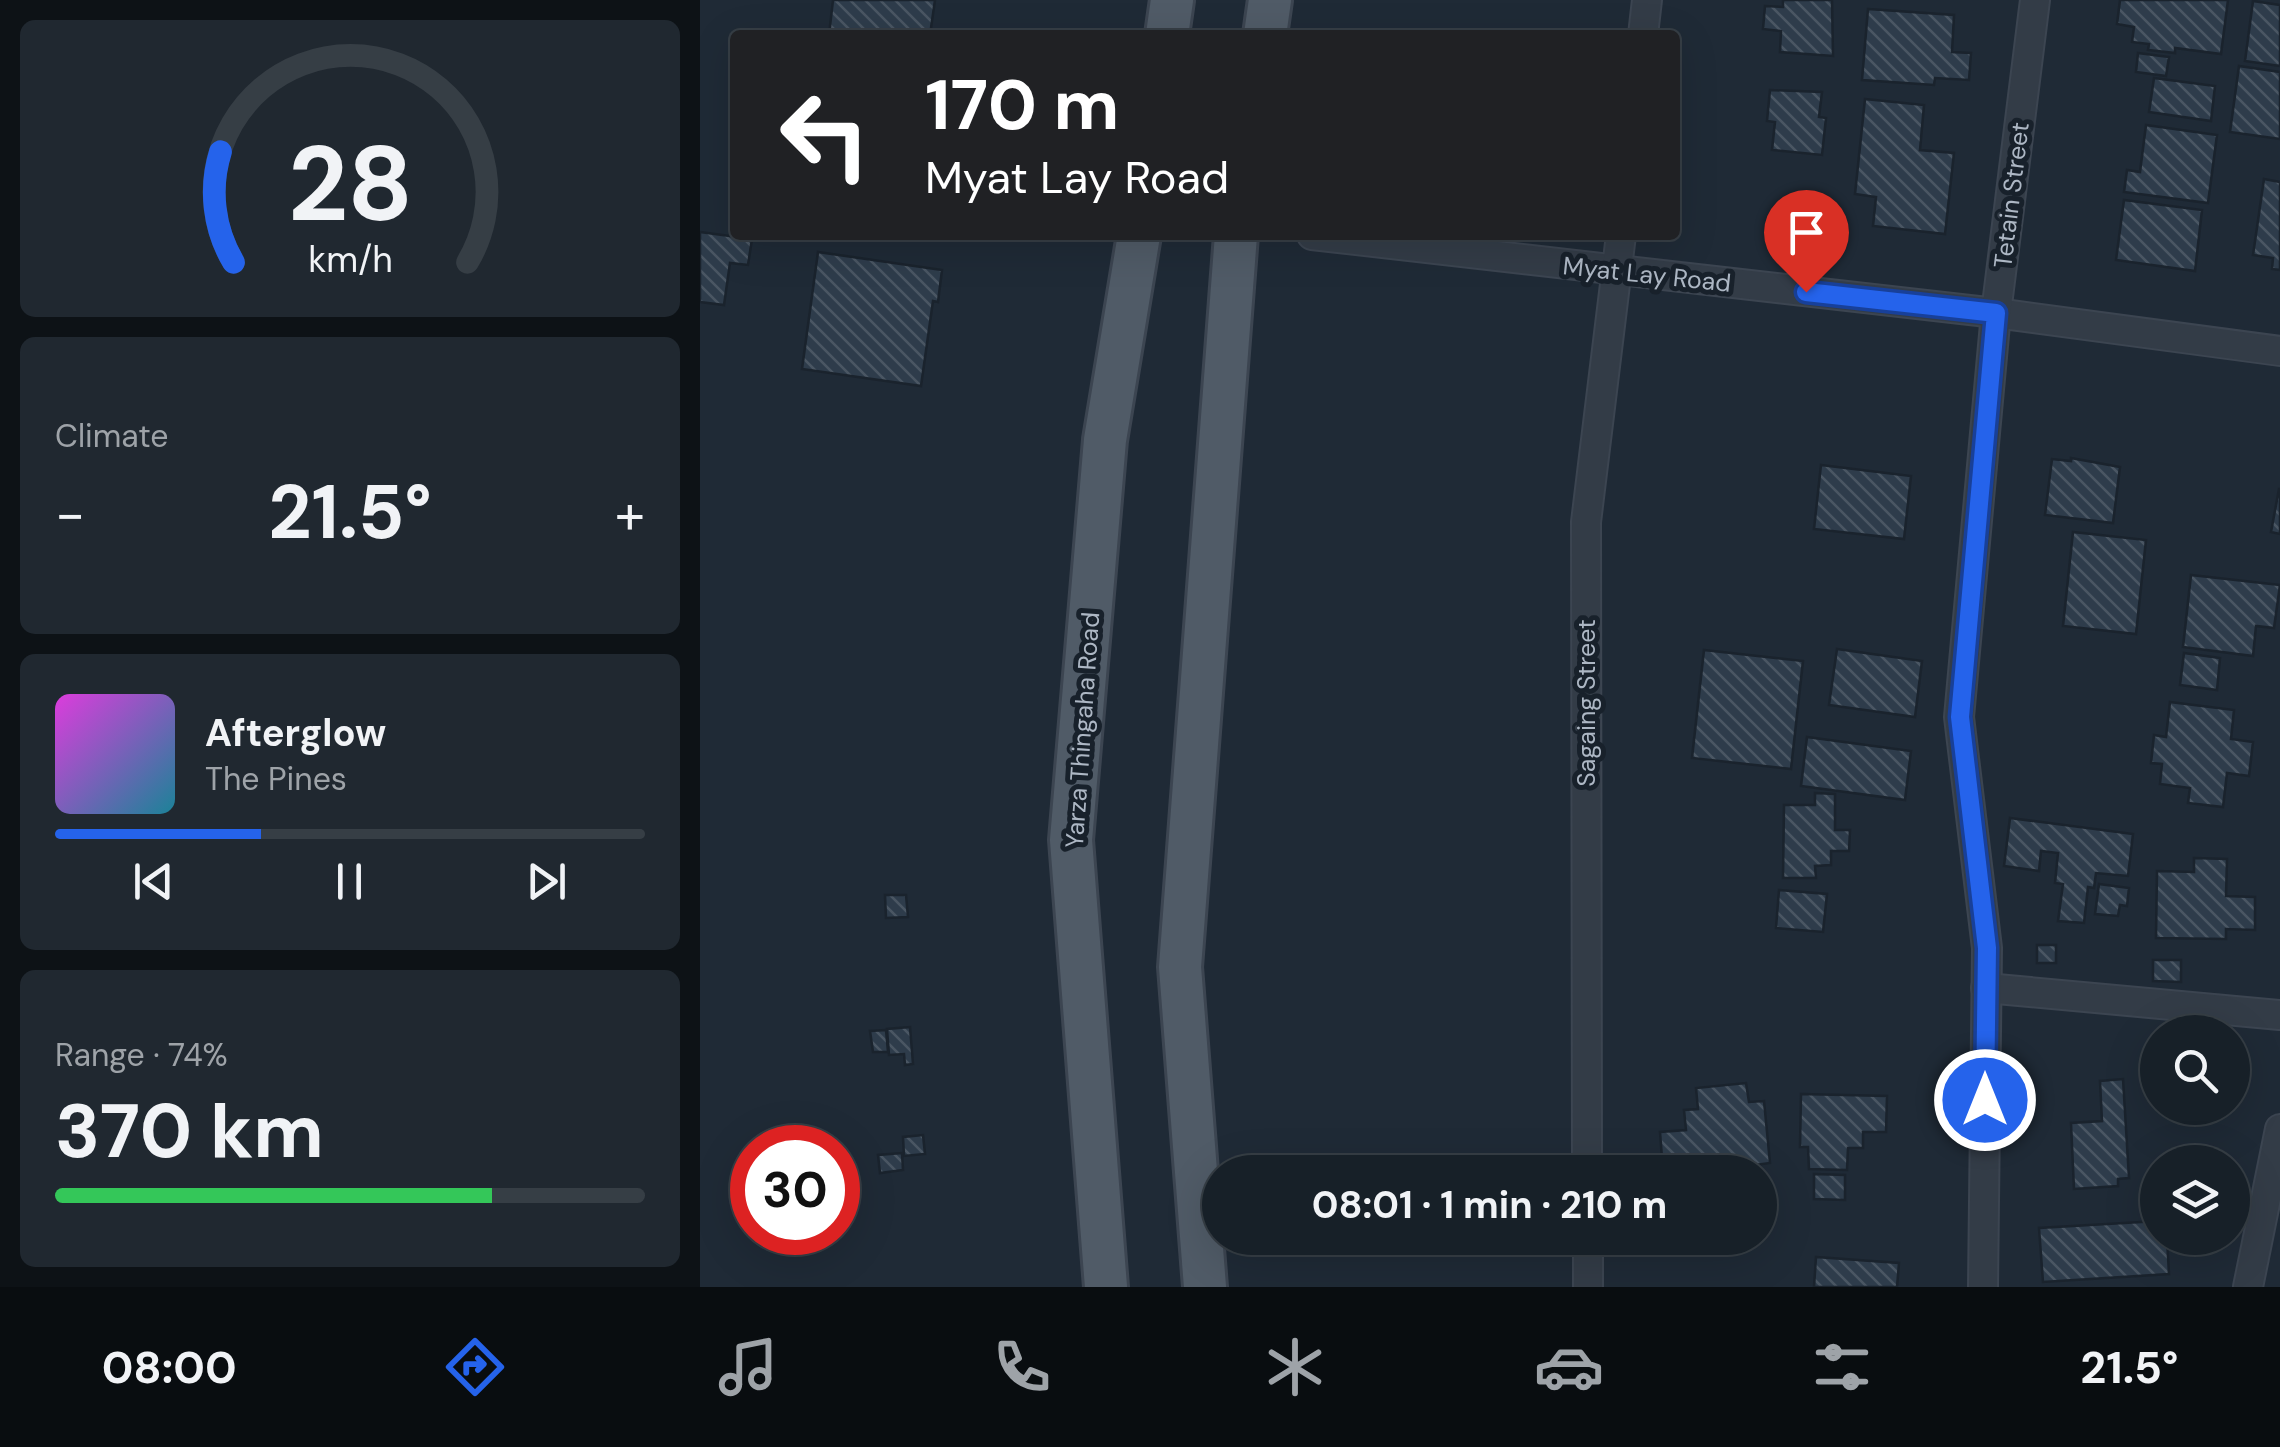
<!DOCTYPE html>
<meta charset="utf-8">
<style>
:root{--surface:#172028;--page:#202830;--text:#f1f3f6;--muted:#9ea3a8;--line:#363e45;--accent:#2563eb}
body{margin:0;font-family:"DM Sans",sans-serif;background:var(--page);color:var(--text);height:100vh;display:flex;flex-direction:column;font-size:38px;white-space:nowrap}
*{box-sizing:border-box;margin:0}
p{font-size:32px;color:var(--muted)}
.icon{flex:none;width:55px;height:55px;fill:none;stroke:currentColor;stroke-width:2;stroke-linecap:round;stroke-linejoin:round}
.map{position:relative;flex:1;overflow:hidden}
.drawer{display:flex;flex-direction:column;gap:20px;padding:20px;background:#0d1216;width:700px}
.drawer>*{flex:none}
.banner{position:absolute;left:30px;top:30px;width:950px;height:210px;border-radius:10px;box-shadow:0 10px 40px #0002,0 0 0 2px var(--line);background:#202124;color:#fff;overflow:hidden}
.buttons{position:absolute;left:1440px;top:1015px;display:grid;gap:20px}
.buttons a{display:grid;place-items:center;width:110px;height:110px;border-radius:50%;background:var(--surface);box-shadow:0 10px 40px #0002,0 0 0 2px var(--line);font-size:50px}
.speed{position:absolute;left:30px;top:1125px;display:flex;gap:20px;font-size:50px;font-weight:700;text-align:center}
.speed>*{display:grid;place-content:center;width:130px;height:130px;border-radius:50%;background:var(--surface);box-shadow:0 10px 40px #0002,0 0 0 2px var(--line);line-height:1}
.speed .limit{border:15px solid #d22;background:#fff;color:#111}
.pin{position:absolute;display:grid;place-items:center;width:85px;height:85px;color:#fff;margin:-102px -42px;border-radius:50% 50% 50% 0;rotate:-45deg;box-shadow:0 0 10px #0007}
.pin .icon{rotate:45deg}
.me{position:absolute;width:110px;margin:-55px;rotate:0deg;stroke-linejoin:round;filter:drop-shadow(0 0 8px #0008)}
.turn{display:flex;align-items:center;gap:35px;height:210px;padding:0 30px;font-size:45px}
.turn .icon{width:130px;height:130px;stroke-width:2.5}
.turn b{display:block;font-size:70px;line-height:85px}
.big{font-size:75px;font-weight:700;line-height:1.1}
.drawer .card{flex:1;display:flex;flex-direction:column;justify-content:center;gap:15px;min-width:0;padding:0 35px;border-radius:15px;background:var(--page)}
.drawer .dial{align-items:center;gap:0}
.dial svg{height:260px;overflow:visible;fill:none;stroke:var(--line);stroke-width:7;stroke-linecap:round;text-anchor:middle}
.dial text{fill:var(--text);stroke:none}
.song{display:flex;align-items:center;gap:30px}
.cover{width:120px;height:120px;border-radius:15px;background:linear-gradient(135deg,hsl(300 70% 55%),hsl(190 70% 35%))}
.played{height:10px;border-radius:5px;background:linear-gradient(90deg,var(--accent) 35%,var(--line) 35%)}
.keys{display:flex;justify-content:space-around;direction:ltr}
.heat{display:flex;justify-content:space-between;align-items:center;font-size:55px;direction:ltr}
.charge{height:15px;border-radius:8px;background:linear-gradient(90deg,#34c759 74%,var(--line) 0)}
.trip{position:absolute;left:502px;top:1155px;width:575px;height:100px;border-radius:50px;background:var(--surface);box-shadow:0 10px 40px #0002,0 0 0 2px var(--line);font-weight:700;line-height:100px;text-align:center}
.menu{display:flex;height:160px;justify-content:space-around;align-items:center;background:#090d10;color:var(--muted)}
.menu .icon{width:70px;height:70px}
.menu .active{color:var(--accent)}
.menu b{font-size:45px;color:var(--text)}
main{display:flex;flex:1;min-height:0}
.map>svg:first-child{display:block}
.building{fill:url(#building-back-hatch);stroke:#1a232d;stroke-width:2.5}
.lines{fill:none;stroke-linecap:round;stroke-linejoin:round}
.street-casing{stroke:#3c4551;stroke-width:32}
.primary-casing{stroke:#3c4551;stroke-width:48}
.street{stroke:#333c47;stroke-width:28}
.primary{stroke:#505b67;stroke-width:42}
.route-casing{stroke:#184099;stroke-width:25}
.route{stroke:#2563eb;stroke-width:18}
.labels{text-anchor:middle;stroke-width:10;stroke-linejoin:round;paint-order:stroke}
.street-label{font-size:25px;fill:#adb7c4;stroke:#18212b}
</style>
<main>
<section class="drawer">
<div class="card dial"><svg viewBox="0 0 100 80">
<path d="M14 69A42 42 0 1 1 86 69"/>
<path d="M14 69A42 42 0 0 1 10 35" stroke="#2563eb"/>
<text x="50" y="56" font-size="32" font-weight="700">28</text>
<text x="50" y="72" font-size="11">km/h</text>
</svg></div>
<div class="card"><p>Climate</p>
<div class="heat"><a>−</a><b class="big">21.5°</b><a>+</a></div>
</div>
<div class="card">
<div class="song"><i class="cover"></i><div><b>Afterglow</b><p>The Pines</p></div></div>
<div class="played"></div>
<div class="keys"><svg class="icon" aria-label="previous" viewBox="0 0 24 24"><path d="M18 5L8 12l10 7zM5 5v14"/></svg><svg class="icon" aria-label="pause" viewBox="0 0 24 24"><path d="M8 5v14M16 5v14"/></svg><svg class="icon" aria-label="next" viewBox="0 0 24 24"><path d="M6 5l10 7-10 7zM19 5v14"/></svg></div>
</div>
<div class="card"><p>Range · 74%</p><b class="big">370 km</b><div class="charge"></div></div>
</section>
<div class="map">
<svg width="1580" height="1287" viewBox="0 0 1580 1287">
<defs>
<pattern id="building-back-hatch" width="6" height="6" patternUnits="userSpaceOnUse" patternTransform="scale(2.5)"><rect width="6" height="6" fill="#2e3c4b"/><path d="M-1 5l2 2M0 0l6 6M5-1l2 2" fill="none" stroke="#4a5663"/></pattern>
</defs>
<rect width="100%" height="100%" fill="#1f2a36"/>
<!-- building -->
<g class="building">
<path d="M133,0H235L230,35H129Z"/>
<path d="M1083,0H1132L1133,56L1080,52L1081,31L1063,29L1065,6L1083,7Z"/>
<path d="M1420,0H1528L1521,54L1475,48V53L1448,50L1449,44L1432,42L1434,27L1417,24Z"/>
<path d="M1553,1L1580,5V66L1545,61Z"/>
<path d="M1168,9L1254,15L1252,52L1271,53L1269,80L1235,78L1234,85L1162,80Z"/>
<path d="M1438,53L1469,57L1466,76L1436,72Z"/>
<path d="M1539,66L1580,72V139L1530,132Z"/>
<path d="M1454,78L1515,86L1511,121L1449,112Z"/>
<path d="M1070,90L1122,92L1119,117L1126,118L1122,155L1072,150L1075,122L1067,121Z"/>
<path d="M1165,99L1224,105L1220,150L1254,153L1245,234L1173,226L1176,197L1155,194Z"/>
<path d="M1446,125L1517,135L1508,203L1424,192L1427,170L1440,172Z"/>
<path d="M1564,179L1580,182V270L1572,269L1573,258L1553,255Z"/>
<path d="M1424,200L1502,210L1495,271L1416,260Z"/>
<path d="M0,232L52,239L48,265L30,263L24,305L0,302Z"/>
<path d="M118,252L242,270L238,302L233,301L221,386L102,369Z"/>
<path d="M1371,458L1420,467L1413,523L1345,515L1352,459L1371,461Z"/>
<path d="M1121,465L1211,476L1204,539L1114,529Z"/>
<path d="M1579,489H1580V534L1571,532Z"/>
<path d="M1373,532L1446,540L1436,634L1363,626Z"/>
<path d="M1491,575L1580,585L1574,628L1556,626L1553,656L1483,647Z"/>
<path d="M1137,649L1222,661L1215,717L1129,705Z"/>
<path d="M1004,650L1103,661L1091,769L992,758Z"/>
<path d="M1484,653L1520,658L1517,690L1480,685Z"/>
<path d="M1470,702L1534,710L1531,739L1553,742L1549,776L1527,773L1523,807L1488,803L1490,788L1460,784L1462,764L1451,763L1454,735L1466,737Z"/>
<path d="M1107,737L1211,751L1205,800L1101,786Z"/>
<path d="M1115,793L1135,794V830H1150L1149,851H1131V865L1115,866L1116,878H1083L1084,805H1115Z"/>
<path d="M1310,818L1433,834L1428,876L1396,873L1394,888L1388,887L1384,923L1358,921L1363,884L1355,883L1358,853L1341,851L1339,871L1304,866Z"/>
<path d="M1494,858L1527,859L1526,896L1555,897V930L1526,929V939L1456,938L1457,871L1494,872Z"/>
<path d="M1399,884L1429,888L1427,906L1420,905L1418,916L1395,914Z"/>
<path d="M1079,890L1127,894L1123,932L1076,928Z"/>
<path d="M185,895H206L208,917L186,918Z"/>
<rect x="1337" y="945" width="19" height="18"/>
<path d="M1453,960H1481V982L1453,981Z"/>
<path d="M210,1027L213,1064L205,1065L204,1054L189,1055L187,1029Z"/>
<path d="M186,1030L188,1052H173L170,1031Z"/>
<path d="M1423,1079L1429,1178L1418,1179V1186L1374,1189L1371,1123L1402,1121L1400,1081Z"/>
<path d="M1046,1083L1049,1102L1064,1101L1070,1163L1055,1165L1056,1172H990L989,1155L962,1158L960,1132L986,1130L984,1110L998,1109L996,1088Z"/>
<path d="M1101,1094L1187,1096L1186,1132H1163V1148H1148L1147,1170L1109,1169L1108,1147H1100Z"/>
<path d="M223,1135L225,1154L204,1156L203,1137Z"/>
<path d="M202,1153L203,1170L180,1173L178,1155Z"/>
<path d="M1114,1174L1145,1175V1200L1114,1199Z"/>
<path d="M1458,1221V1238H1467L1469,1274L1343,1282L1339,1228Z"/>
<path d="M1116,1257L1199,1263L1197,1287H1114Z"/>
</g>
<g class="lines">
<!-- street casing -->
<g class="street-casing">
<g id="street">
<path d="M943,35L947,0"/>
<path d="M612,235L1296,313L1580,351"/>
<path d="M1286,988L1580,1015"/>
<path d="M887,1172L886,522L921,235"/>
<path d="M888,1238V1287"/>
<path d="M1283,1287L1287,948L1259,717L1296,313L1335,0"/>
<path d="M1548,1287L1580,1129"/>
</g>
</g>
<!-- primary casing -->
<g class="primary-casing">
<g id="primary">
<path d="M467,35L472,0"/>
<path d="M565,35L570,0"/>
<path d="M406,1287L371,840L405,440L439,235"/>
<path d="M505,1287L480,967L536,235"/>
</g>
</g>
<!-- street -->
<use href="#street" class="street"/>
<!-- primary -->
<use href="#primary" class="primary"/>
</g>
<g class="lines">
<!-- route casing -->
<g class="route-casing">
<path id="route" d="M1106,292L1296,313L1260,717L1287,948L1285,1100"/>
</g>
<!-- route -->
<use href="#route" class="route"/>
</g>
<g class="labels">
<!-- street labels -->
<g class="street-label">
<text transform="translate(1311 195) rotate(-83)" y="9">Tetain Street</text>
<text transform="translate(947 274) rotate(6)" y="9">Myat Lay Road</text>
<text transform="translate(886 703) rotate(-90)" y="9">Sagaing Street</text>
<text transform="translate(382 730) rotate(-86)" y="9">Yarza Thingaha Road</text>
</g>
</g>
</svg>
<div class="buttons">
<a><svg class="icon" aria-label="search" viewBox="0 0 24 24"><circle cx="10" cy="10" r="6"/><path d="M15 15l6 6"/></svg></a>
<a><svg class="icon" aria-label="layers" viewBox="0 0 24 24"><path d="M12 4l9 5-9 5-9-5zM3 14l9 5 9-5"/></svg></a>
</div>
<div class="speed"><div class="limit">30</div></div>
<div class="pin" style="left:1106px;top:292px;background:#d93025"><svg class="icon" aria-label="arrive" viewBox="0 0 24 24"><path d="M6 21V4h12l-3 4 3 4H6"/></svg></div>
<svg class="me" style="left:1285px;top:1100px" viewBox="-20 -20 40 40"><circle r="17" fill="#2563eb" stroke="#fff" stroke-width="3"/><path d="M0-11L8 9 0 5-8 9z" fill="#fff"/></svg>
<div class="trip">08:01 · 1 min · 210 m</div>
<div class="banner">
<div class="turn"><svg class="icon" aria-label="left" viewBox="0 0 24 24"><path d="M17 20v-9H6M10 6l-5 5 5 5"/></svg><div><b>170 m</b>Myat Lay Road</div></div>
</div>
</div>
</main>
<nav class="menu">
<b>08:00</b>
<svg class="icon active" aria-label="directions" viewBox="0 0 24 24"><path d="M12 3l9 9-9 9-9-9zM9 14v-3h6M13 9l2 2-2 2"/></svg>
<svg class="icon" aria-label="music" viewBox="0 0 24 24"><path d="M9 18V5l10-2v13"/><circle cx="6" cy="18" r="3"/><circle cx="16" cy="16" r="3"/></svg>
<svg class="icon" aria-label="phone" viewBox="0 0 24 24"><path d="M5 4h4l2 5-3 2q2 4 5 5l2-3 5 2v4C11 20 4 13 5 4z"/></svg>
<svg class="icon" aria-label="climate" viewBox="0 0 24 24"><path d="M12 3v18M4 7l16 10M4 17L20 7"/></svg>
<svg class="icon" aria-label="car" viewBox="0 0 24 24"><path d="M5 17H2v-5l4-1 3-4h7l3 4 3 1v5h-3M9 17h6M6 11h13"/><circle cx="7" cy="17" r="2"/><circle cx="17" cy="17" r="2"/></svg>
<svg class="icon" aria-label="filters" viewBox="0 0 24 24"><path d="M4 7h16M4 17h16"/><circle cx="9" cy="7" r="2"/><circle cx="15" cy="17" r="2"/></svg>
<b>21.5°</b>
</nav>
